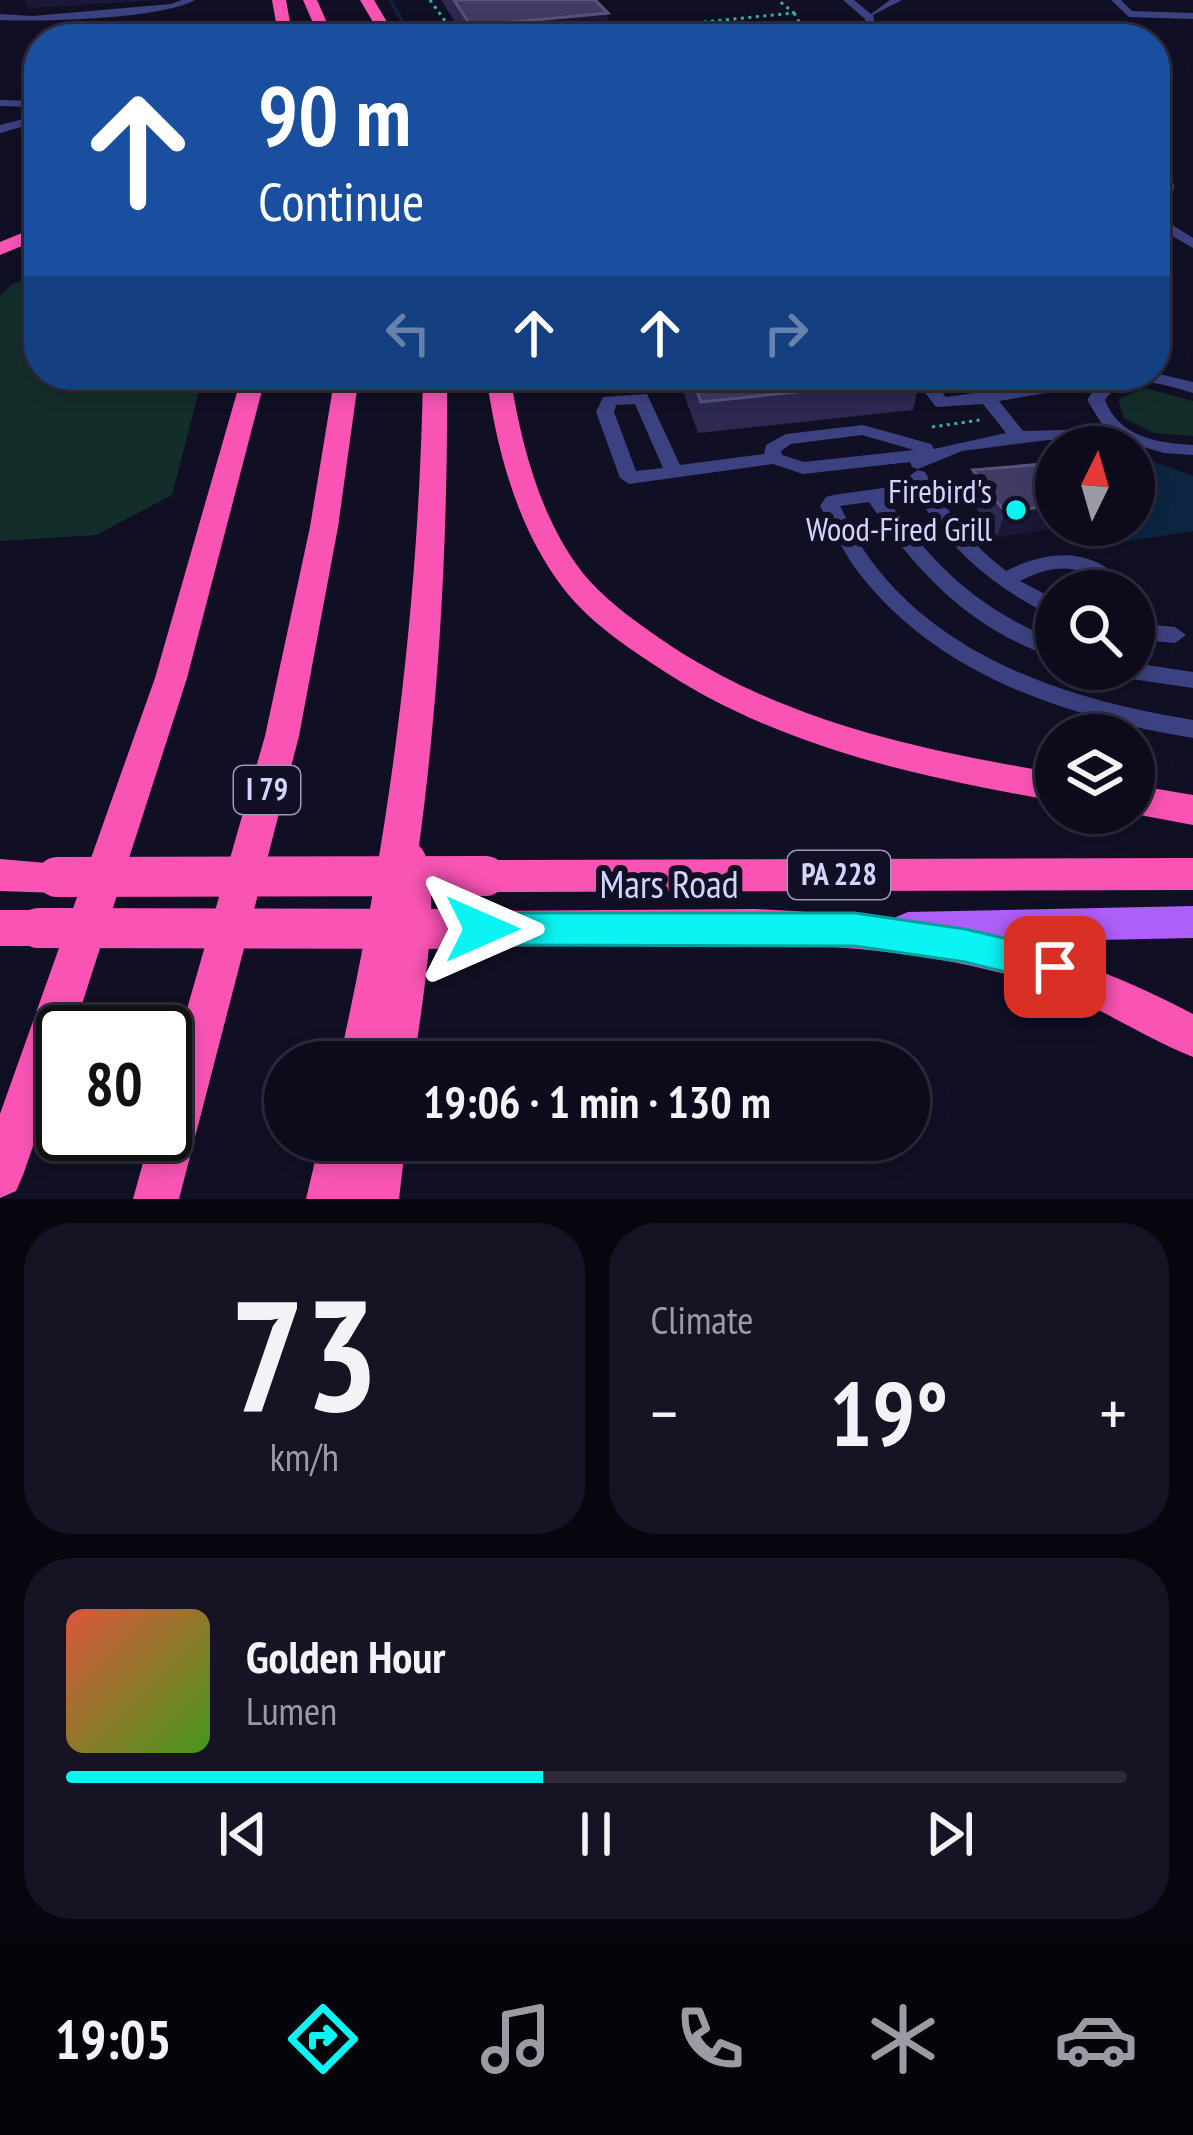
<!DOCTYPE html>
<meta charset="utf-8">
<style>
:root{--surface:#0d0b1b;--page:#161424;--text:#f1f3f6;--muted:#9a9ba3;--line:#2d2b3a;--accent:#09f4f3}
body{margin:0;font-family:"PT Sans Narrow",sans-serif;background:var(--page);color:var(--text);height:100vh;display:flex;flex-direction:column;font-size:45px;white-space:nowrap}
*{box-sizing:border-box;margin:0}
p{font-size:39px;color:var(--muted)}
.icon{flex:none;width:66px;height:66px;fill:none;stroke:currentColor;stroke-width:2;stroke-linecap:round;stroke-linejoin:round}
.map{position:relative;height:1199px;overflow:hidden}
.drawer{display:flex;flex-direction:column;gap:24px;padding:24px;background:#07060f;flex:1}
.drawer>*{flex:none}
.banner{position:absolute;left:24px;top:24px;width:1146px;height:366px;border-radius:48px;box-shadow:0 6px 18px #0003,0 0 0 3px var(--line);background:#1a4fa0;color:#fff;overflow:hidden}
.needle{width:78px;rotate:5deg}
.tools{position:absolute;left:1035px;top:426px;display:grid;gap:24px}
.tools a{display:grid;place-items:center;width:120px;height:120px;border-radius:50%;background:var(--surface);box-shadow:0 6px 18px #0003,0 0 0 3px var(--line);font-size:60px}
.speed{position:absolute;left:36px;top:1005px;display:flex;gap:24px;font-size:60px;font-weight:700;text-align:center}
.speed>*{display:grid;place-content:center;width:156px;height:156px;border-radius:50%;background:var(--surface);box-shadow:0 6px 18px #0003,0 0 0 3px var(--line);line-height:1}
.speed .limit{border:6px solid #111;border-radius:18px;background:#fff;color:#111}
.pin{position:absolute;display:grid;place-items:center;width:102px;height:102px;color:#fff;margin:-51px;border-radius:24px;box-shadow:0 6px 18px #0006}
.me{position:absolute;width:132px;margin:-66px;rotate:90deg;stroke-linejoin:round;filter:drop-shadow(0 0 9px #0008)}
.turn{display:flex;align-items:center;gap:42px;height:252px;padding:0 36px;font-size:54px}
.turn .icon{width:156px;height:156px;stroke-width:2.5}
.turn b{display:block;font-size:84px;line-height:102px}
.lanes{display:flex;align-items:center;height:114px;padding:0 36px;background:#0003;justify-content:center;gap:60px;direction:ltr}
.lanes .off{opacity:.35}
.big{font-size:90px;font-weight:700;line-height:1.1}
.drawer .card{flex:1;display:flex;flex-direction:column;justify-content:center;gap:18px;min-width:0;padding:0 42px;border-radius:48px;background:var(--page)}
.drawer .dial{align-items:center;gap:0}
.dial b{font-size:156px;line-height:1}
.song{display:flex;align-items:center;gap:36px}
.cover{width:144px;height:144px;border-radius:18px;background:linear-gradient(135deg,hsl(10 70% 55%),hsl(100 70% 35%))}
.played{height:12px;border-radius:6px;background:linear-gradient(90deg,var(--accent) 45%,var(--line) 45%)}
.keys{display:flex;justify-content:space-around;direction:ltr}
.heat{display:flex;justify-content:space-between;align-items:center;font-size:66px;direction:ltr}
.drawer .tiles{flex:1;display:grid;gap:24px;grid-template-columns:1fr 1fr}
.card:last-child{grid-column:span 2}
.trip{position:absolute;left:264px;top:1041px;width:666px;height:120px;border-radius:60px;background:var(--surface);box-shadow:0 6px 18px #0003,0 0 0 3px var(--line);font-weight:700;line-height:120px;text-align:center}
.tabs{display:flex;height:192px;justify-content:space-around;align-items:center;background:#05040b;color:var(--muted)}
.tabs .icon{width:84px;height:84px}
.tabs .on{color:var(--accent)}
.tabs b{font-size:54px;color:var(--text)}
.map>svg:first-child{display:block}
.green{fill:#132e2a}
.water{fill:#0c2541}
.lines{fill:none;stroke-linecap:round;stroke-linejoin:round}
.stream{stroke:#0c2541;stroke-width:3}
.path{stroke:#34b29d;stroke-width:3;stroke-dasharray:3 4.5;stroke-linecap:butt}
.minor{fill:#3c4181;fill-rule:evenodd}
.major{fill:#af5ff9;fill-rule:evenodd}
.highway{fill:#f954b4;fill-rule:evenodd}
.highway-bridge{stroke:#f954b4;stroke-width:40}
.wall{fill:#2d2951}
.shaded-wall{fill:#1a1737}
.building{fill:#3f3b63;stroke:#56537c;stroke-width:3}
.route{fill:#09f4f3;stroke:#069f9e;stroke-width:3}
.poi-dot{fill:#09f4f3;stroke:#110f24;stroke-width:4.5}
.labels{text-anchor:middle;stroke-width:12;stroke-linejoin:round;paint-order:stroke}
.shield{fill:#110f24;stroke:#9a99bc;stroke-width:3}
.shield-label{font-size:30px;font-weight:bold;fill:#d4d4fd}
.poi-label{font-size:33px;fill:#d4d4fd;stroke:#110f24;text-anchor:end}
.near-street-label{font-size:39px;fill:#d4d4fd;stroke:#110f24}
</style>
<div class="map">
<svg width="1193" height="1199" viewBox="0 0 1193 1199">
<rect width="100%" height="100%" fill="#110f24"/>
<!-- green -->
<g class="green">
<path d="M39,275V375H203L172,495L96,535L0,541V296L12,284Z"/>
<path d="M1145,388L1193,401V436L1154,433L1124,418L1118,399Z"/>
</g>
<!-- water -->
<path class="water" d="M1134,455L1193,476V531L1123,542L1095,525H1134Z"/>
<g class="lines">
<!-- stream -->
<path class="stream" d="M390,0L413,39"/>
<!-- path -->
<g class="path">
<path d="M430,0L458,39"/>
<path d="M794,13L802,27L799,39"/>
<path d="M614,31L794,13L778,0"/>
<path d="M598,39L660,33L753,39"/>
<path d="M932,427L980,420"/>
</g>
<!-- minor -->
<g class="minor">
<path d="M182,0H195C162,19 41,22 0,20V14L33,16L171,4Z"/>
<path d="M843,0H854L871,14L890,0H902L873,15L878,39H868L865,19Z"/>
<path d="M1111,0H1121L1132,11L1193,13V19L1129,17Z"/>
<path d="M0,100L39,101V107L0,106Z"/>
<path d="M39,115V122L0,133V125Z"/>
<path d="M1155,172L1174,184V190H1164L1155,182Z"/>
<path d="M1155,219H1163L1193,238V248L1155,226Z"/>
<path d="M1155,373L1193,382V393C1164,385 1125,370 1105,400C1119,437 1157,443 1193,445V455L1164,453L1123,441L1048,440L962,451L918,469L912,467L910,462L803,474L773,464L629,484L620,478L596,412L603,397L647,394L680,465L764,454L766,445L786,434L863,425L931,444L934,449L1006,433L983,404L936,407L911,375H928L946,397L1046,383L1052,375H1068L1058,391L999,401L1023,431L1105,429L1087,400C1108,367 1125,379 1155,373ZM635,404L663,468L636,471L614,412L616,405ZM862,435L914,450L804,462L782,455L781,451L791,444Z"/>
<path d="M918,470L925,472C947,511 969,543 1006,571C1052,548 1098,547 1130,591H1108C1082,562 1054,564 1020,581L1056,600V616L1049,614C993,587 949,549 917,495L887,499C935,568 978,608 1056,641V658C972,631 917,573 869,502L840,506C850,525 859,545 873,563C948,662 1075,701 1193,720V738C1071,718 943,678 862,577C845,556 833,530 820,506L826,497L833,495L912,484L909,476Z"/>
<path d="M1134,623L1175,627L1186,635L1175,643L1134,639Z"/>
<path d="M1134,663L1193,672V688L1118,677L1110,675L1107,669H1134Z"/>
</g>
<!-- major -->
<path class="major" d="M1193,906V938L908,944L896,939L890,928L896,917L908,912Z"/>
<!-- highway -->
<g class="highway">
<path d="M272,0H286L293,39H279Z"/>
<path d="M303,0H317L334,39H320Z"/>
<path d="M360,0H374L397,39H383Z"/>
<path d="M39,226V239L0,255V242Z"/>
<path d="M242,375H266L187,678L73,1032H63V1060L23,1175L16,1191L0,1198V1114L155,678Z"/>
<path d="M335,375H359L338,527L299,736L179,1199H133L151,1134H165V1086L265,736L310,527Z"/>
<path d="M423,375H447C448,533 440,689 419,846C447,868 419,1023 414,1062H339C390,835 419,608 423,375Z"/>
<path d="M486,375H510C521,443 539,516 582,572C607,603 642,626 674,648C791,723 921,750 1056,773V801C914,776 774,746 653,664C621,643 587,619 563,588C516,526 497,450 486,375Z"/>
<path d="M1134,785L1193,795V825L1129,813H1134Z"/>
<path d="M1193,858V890L486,892L473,888L467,876L473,864L486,860Z"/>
<path d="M0,859L70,865L76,877L70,889L57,893L0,891Z"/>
<path d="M756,909C921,917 1045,936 1193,1014V1057C1136,1034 1087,998 1027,980C852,928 661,945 481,947L467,942L461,929L467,916L481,911Z"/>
<path d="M0,910H38L52,915L58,928L52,941L38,946H0Z"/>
<path d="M320,1140H406L399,1199H306Z"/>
</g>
<!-- highway-bridge -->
<g class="highway-bridge">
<path d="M57,877L486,876"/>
<path d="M38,928L481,929"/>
</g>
</g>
<!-- wall -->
<g class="wall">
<path d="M441,0H595L608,13L607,35L572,39H466Z"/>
<path d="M677,375H917L920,379L913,410L698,433Z"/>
<path d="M973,470L1056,525H1079L997,537L966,495Z"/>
</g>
<!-- shaded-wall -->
<g class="shaded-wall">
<path d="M25,0H163L28,8Z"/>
<path d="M608,13L607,35L572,39H472L471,26Z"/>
<path d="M1056,505V525H1079L997,537L1005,512Z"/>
</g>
<!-- building -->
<g class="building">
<path d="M454,0H595L608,13L471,26Z"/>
<path d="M691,375H917L920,379L701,402Z"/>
<path d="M1056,463V505L1005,512L973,470Z"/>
</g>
<!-- route -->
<path class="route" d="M482,913H855L965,929L1055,950L1068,955L1073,967L1068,979L1055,984L965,962L855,946L482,945L469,940L464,929L469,917Z"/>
<!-- markers -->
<circle class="poi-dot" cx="1016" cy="510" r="12"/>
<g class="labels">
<!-- shield labels -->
<g class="shield">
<rect x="234" y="766" width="66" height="48" rx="9"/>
<rect x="788" y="851" width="102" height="48" rx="9"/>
</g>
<g class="shield-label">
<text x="267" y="800">I 79</text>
<text x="839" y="885">PA 228</text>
</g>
<!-- poi labels -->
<g class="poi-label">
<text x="992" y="503">Firebird's<tspan x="992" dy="38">Wood-Fired Grill</tspan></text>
</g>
<!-- near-street labels -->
<g class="near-street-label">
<text x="669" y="898">Mars Road</text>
</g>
</g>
</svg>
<div class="tools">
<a><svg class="needle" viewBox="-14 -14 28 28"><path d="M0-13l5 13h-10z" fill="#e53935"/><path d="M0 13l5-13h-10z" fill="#9a9ba3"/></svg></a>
<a><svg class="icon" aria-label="search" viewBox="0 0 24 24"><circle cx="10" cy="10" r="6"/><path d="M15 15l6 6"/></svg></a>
<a><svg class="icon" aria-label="layers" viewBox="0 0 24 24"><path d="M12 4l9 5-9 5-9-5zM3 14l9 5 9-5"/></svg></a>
</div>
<div class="speed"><div class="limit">80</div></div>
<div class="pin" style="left:1055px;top:967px;background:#d93025"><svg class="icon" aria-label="arrive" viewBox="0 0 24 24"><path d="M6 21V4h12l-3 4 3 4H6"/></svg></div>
<svg class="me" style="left:482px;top:929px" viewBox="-20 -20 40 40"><path d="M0-17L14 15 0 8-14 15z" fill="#09f4f3" stroke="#fff" stroke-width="4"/></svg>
<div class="trip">19:06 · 1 min · 130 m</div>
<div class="banner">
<div class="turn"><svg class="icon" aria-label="ahead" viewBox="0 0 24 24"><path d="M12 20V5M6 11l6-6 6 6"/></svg><div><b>90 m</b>Continue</div></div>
<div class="lanes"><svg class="icon off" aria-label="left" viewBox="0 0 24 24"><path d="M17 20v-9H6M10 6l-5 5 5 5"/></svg><svg class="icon" aria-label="ahead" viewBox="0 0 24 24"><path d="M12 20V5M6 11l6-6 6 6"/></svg><svg class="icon" aria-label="ahead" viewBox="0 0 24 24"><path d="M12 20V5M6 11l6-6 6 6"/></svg><svg class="icon off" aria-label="right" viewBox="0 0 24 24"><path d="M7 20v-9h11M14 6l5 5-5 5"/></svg></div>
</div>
</div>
<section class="drawer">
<div class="tiles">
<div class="card dial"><b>73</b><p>km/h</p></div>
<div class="card"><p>Climate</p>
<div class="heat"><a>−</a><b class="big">19°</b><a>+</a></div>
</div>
<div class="card">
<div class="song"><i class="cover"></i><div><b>Golden Hour</b><p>Lumen</p></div></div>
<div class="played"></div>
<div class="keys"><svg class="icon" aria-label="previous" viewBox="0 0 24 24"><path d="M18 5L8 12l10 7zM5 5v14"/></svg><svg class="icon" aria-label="pause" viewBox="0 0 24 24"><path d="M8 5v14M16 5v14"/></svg><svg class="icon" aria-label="next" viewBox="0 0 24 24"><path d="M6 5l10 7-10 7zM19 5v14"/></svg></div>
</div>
</div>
</section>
<nav class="tabs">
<b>19:05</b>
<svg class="icon on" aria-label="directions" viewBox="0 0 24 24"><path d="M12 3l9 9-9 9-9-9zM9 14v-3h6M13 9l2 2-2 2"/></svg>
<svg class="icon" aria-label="music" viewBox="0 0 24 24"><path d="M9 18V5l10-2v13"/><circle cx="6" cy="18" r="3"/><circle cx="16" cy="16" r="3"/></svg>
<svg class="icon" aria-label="phone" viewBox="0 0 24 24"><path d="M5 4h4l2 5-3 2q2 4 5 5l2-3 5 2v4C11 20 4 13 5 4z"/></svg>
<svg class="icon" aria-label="climate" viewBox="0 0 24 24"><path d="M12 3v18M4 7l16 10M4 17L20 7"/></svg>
<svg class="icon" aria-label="car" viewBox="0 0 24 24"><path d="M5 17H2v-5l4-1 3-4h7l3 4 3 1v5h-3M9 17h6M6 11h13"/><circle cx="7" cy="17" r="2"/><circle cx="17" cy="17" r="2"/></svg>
</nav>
